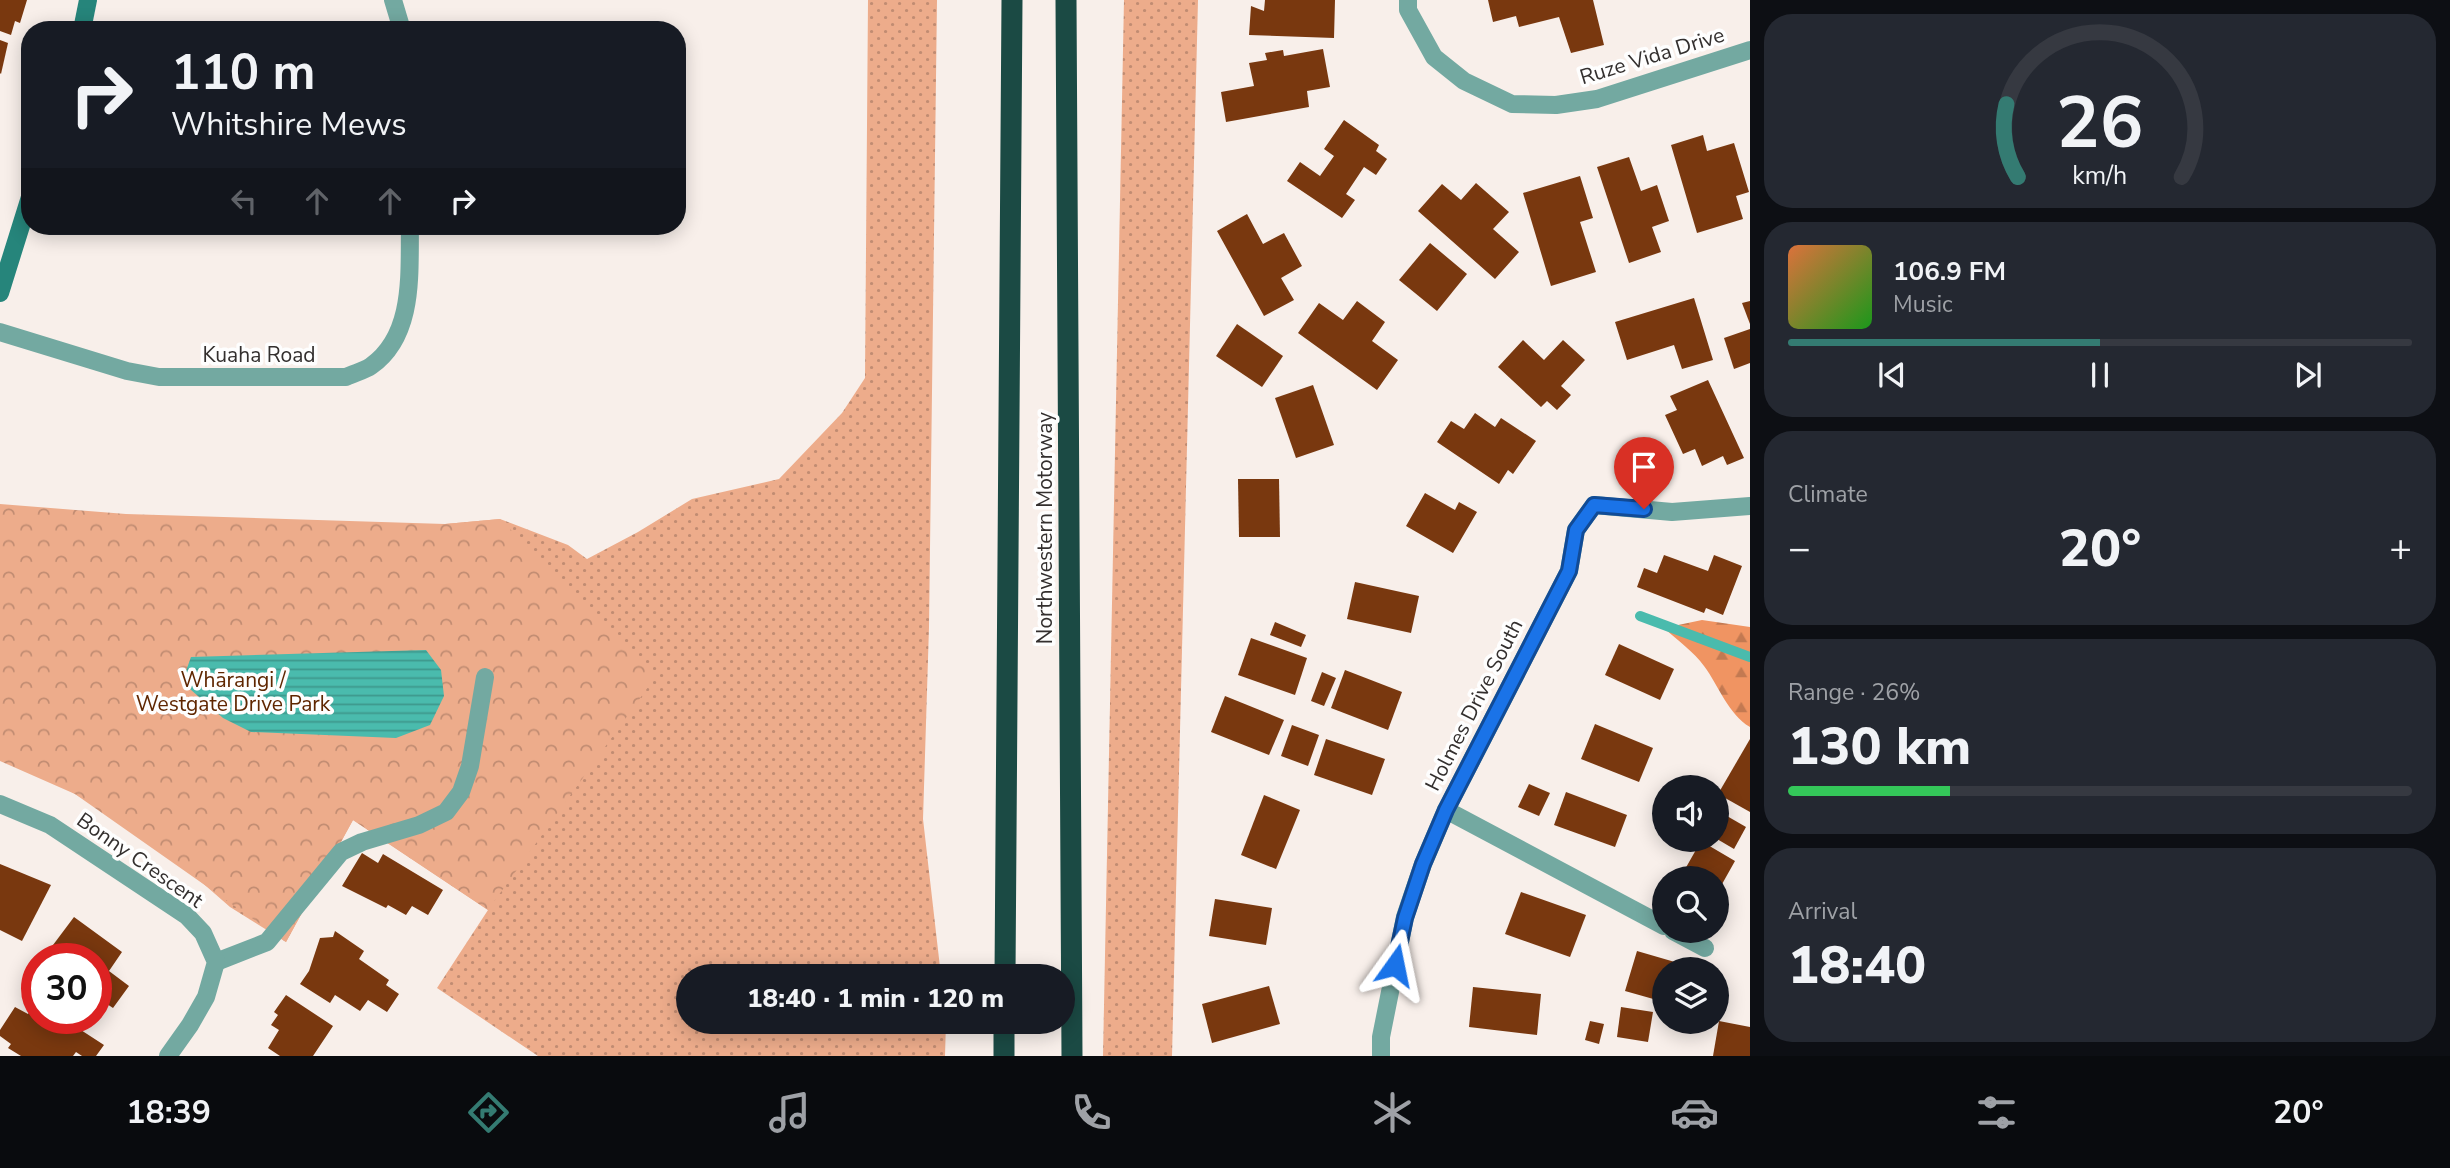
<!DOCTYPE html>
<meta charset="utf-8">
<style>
:root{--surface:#171b24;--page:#242831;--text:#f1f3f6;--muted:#9ea1a6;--line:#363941;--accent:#347b72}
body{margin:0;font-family:"Nunito Sans",sans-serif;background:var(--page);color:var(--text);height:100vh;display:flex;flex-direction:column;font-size:26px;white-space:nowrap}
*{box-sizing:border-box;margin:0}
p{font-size:23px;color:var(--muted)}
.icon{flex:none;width:38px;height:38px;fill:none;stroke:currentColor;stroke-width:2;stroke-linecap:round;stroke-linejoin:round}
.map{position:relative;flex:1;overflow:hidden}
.side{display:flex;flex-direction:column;gap:14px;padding:14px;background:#0d0f14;width:700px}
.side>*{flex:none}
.top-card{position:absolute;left:21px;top:21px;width:665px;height:214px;border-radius:28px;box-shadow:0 4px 18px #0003;background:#171b24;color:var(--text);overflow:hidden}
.tools{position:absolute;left:1652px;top:775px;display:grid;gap:14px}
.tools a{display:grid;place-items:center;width:77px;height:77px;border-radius:50%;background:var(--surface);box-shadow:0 4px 18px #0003;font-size:35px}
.speed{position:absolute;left:21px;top:943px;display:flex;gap:14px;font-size:35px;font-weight:700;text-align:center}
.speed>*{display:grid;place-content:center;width:91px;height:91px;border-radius:50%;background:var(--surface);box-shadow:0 4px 18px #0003;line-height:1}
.speed .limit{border:10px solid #d22;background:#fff;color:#111}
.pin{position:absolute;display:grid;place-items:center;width:60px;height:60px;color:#fff;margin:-72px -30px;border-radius:50% 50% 50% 0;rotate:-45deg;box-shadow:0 0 7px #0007}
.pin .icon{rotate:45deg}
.me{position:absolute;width:77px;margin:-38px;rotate:12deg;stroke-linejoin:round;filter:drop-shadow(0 0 5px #0008)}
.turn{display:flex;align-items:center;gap:24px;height:147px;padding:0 35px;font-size:32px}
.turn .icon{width:91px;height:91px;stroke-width:2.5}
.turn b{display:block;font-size:49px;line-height:60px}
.lanes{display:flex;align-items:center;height:66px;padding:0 35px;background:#0003;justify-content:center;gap:35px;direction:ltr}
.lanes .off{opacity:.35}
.big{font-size:52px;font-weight:800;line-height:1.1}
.side .tile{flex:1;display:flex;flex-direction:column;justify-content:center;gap:10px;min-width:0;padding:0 24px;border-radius:28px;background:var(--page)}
.side .dial{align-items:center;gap:0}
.dial svg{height:182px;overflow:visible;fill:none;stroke:var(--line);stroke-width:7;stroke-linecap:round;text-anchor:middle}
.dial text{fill:var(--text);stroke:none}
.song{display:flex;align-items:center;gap:21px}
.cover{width:84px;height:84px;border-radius:10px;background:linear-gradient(135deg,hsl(20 70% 55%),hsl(120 70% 35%))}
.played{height:7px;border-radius:4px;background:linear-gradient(90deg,var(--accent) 50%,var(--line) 50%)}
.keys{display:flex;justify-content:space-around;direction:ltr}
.heat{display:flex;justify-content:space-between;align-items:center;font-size:38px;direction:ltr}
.charge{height:10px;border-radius:5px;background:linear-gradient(90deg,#34c759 26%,var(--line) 0)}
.trip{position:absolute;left:676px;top:964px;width:399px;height:70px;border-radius:35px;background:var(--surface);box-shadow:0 4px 18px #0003;font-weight:800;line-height:70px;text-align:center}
.tabs{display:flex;height:112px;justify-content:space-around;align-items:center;background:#090b0e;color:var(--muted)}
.tabs .icon{width:49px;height:49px}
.tabs .current{color:var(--accent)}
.tabs b{font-size:32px;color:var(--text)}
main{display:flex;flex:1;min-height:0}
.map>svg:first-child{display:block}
.grass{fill:url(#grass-dots)}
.forest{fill:url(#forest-firs)}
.park{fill:url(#park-crowns)}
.water{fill:url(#water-rules)}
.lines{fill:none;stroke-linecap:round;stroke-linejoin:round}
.stream{stroke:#4abbad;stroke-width:10}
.building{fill:#79380f}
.service{stroke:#73a9a1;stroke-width:18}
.minor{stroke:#73a9a1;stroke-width:18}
.secondary{stroke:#26857b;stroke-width:18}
.motorway{stroke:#1b4a44;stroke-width:21}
.route-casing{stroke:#114b97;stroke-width:18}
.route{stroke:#1a73e8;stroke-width:12}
.labels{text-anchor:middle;stroke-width:7;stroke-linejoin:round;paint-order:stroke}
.street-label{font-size:21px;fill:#332f2e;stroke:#fefefe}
.park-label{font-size:21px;fill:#5f2600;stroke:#fefefe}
</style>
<main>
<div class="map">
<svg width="1750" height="1056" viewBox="0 0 1750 1056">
<defs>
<pattern id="grass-dots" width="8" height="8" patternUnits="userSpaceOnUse" patternTransform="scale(1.75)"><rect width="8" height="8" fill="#edac8b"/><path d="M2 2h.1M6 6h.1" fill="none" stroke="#c18c72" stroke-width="1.8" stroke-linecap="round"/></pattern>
<pattern id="forest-firs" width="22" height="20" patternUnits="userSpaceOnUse" patternTransform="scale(1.75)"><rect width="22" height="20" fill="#f09462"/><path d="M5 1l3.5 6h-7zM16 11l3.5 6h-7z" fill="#c37951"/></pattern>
<pattern id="park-crowns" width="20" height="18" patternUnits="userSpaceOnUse" patternTransform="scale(1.75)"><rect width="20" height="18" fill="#edac8b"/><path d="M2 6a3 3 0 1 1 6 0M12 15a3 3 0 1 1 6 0" fill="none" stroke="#c18c72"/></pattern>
<pattern id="water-rules" width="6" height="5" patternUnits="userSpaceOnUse" patternTransform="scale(1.75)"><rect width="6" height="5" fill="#4abbad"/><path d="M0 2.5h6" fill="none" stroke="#3e988d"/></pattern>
</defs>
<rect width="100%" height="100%" fill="#f8efea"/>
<!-- grass -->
<g class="grass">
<path d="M868,0H937L929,627L923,819L941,976H688V1022H946L945,1056H538L437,988L488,910L353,820L286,942L230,907L159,845L29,766L445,524L500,519L568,545L587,559L638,532L692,499L779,479L842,413L865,378Z"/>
<path d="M1124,0H1198L1172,1056H1103Z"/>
</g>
<!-- forest -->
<path class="forest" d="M1702,620L1750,627V727C1728,714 1719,686 1704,666C1694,652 1677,640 1664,628Z"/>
<!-- park -->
<path class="park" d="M0,504L126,514L445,524L500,519L656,676L488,910L353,820L286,942L75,794L0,761Z"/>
<!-- water -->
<path class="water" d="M426,650L441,670L444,696L430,725L396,738L251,732L223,718L182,682L191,657Z"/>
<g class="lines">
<!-- stream -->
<path class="stream" d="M1640,616L1750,657"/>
</g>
<!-- building -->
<g class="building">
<path d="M0,0H27L20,23L15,21L11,35L0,31Z"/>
<path d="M1265,0H1335L1334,38L1249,35L1251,6L1264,11Z"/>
<path d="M1488,0H1593L1604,45L1571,53L1559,17L1519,27L1516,16L1493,22Z"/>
<path d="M0,40L8,43L1,74L0,73Z"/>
<path d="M1323,49L1330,87L1307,91L1309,107L1226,122L1221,92L1254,86L1249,63L1267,60L1265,53L1283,50L1284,56Z"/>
<path d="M1344,120L1379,145L1376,151L1387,159L1376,175L1364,167L1346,194L1355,200L1342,218L1287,181L1300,162L1320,176L1334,156L1324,149Z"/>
<path d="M1703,135L1707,151L1734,143L1749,192L1736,196L1743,219L1697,233L1671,145Z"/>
<path d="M1629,157L1641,191L1657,185L1669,221L1652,227L1661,252L1629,263L1597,167Z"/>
<path d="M1580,176L1593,218L1580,222L1596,272L1551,286L1523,193Z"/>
<path d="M1476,183L1509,212L1493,229L1519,252L1495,279L1418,211L1442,184L1461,200Z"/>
<path d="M1247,214L1263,244L1284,233L1302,266L1281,278L1294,300L1264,316L1217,231Z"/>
<path d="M1430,243L1467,274L1437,311L1399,280Z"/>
<path d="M1694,298L1713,360L1682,369L1674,345L1627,360L1615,322Z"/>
<path d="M1357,301L1385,322L1372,341L1398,360L1377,390L1298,333L1319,303L1343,320Z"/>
<path d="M1750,301V324L1742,303Z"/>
<path d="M1237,324L1283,356L1262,387L1216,356Z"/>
<path d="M1750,329V363L1734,369L1724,338Z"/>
<path d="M1523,340L1544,360L1563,340L1585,360L1561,386L1571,395L1557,410L1547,401L1541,407L1498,367Z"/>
<path d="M1708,380L1744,458L1727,465L1723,456L1702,466L1695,449L1683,454L1665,415L1677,410L1670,396Z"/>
<path d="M1313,385L1334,445L1296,458L1275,398Z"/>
<path d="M1475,413L1495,427L1501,418L1536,441L1513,474L1508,470L1499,484L1437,442L1451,421L1464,429Z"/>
<path d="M1238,479H1279L1280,537H1239Z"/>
<path d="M1425,493L1455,510L1459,502L1477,512L1453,553L1406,526Z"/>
<path d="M1664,555L1708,571L1714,555L1742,566L1723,615L1706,608L1704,613L1637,587L1644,568L1657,573Z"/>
<path d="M1355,582L1419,596L1411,633L1347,619Z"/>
<path d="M1275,622L1306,635L1301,647L1270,635Z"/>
<path d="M1251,638L1307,658L1295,695L1238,675Z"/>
<path d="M1619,644L1674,669L1660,700L1605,675Z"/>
<path d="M1345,670L1402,692L1388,730L1331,708Z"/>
<path d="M1322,672L1336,678L1324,706L1311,701Z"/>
<path d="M1225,696L1284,720L1269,755L1211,732Z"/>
<path d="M1595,724L1653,748L1639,782L1581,759Z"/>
<path d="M1292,725L1319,735L1308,766L1281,756Z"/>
<path d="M1326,739L1385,759L1372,795L1314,775Z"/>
<path d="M1750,739V812L1718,794Z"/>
<path d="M1529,784L1550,793L1539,816L1518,807Z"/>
<path d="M1566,792L1627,815L1615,847L1554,825Z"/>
<path d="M1264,795L1300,810L1276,869L1241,855Z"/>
<path d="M1720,812L1746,827L1734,849L1717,839V819Z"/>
<path d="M1701,841L1735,861L1717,893V878H1680Z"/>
<path d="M362,853L378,863L383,854L443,890L428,915L412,906L406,915L388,905L386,908L342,886Z"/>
<path d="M0,864L51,885L22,941L0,930Z"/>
<path d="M1521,892L1586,915L1570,957L1505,934Z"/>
<path d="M1215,899L1272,908L1266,945L1209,936Z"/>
<path d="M74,917L122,952L109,971L129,986L113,1008L107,1004L103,1009L96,1004V959H47L44,957Z"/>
<path d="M335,931L364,951L359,959L389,980L386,985L399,994L387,1012L368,1000L360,1011L335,995L330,1003L300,984L309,971L320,938L333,937Z"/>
<path d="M1637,951L1692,967V970H1664V1002L1625,991Z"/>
<path d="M1269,986L1280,1024L1212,1043L1202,1004Z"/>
<path d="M1473,987L1541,994L1537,1035L1469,1027Z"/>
<path d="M286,995L333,1026L313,1056H280L268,1048L279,1030L271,1025L278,1015L274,1012Z"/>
<path d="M33,1006L37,1008V1018H53L64,1025L67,1021L104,1045L96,1056H82L76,1052L73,1056H21L8,1048L11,1044L0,1036V1030L15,1007L28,1014Z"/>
<path d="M1621,1007L1653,1012L1648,1042L1617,1037Z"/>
<path d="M1590,1021L1604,1024L1599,1044L1585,1040Z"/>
<path d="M1719,1021L1750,1027V1056H1713Z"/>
</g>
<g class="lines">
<!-- service -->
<g class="service">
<path d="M1446,810L1664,926"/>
<path d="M1673,931L1705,948"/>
<path d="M216,962L267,942L341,852L362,842L419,825L446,812L461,792L470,766L485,677"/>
</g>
<!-- minor -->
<g class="minor">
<path d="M393,0L402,30"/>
<path d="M1408,0V10L1434,57L1464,81L1512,104L1556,105L1597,99L1750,50"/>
<path d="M0,332L127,371L159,377H346C354,373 364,371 371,366C415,335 409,273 410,226"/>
<path d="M0,804L50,825L187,916L203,933L216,962L206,997L190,1025L168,1056"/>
<path d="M1381,1056V1037L1405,917L1423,864L1446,810L1569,571L1576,530L1594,505L1672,512L1750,506"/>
</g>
<!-- secondary -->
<g class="secondary">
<path d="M82,30L88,0"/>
<path d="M0,293L30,197"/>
</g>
<!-- motorway -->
<g class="motorway">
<path d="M1066,0L1072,1056"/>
<path d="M1005,976L1012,0"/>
<path d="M1004,1056V1022"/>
</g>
</g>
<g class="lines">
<!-- route casing -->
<g class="route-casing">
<path id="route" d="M1395,965L1405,918L1423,864L1446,810L1569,571L1576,530L1594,505L1644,509"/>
</g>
<!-- route -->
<use href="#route" class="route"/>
</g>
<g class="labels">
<!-- street labels -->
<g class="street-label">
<text transform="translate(1652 56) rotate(-17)" y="7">Ruze Vida Drive</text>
<text x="259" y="362">Kuaha Road</text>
<text transform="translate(1045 528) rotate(-90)" y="7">Northwestern Motorway</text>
<text transform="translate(1474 705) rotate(-63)" y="7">Holmes Drive South</text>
<text transform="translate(140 860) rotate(35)" y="7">Bonny Crescent</text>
</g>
<!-- park labels -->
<g class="park-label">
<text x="233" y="687">Whārangi /<tspan x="233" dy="24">Westgate Drive Park</tspan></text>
</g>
</g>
</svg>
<div class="tools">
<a><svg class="icon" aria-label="sound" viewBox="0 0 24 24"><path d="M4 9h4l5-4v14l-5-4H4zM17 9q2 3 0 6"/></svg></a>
<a><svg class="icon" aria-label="search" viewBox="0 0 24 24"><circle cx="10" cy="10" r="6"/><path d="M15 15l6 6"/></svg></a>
<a><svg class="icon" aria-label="layers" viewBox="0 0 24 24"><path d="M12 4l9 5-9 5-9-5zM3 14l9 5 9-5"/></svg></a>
</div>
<div class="speed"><div class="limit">30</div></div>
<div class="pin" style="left:1644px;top:509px;background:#d93025"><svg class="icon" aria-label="arrive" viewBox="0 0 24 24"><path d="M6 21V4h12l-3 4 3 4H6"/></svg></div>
<svg class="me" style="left:1395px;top:965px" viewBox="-20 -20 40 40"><path d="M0-17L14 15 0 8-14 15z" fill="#1a73e8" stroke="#fff" stroke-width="4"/></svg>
<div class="trip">18:40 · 1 min · 120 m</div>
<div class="top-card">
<div class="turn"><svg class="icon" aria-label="right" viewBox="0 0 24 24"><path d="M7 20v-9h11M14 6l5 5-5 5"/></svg><div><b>110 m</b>Whitshire Mews</div></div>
<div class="lanes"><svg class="icon off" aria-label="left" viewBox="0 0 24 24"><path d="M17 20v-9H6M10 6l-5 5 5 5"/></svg><svg class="icon off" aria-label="ahead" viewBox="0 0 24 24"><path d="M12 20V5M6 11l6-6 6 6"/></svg><svg class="icon off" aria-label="ahead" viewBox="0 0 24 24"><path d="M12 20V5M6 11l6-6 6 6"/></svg><svg class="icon" aria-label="right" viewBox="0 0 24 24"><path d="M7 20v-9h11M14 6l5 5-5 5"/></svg></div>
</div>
</div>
<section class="side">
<div class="tile dial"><svg viewBox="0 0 100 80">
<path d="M14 69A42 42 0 1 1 86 69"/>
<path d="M14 69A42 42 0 0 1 9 37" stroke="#347b72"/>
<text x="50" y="56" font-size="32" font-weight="700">26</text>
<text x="50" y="72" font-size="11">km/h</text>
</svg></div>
<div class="tile">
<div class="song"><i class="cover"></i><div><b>106.9 FM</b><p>Music</p></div></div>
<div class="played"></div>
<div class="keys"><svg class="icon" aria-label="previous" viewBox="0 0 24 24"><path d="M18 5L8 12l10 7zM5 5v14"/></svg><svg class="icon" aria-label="pause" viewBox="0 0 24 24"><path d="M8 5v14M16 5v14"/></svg><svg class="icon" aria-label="next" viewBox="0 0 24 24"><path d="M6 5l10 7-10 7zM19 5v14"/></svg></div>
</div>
<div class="tile"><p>Climate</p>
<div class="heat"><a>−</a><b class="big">20°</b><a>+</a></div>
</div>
<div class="tile"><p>Range · 26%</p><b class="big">130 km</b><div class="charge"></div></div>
<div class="tile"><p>Arrival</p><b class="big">18:40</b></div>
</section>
</main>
<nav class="tabs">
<b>18:39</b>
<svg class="icon current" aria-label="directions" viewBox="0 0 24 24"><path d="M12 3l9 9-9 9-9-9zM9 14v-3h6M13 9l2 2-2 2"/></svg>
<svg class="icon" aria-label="music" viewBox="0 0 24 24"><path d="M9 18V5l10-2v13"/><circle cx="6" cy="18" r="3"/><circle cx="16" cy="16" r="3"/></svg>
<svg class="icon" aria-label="phone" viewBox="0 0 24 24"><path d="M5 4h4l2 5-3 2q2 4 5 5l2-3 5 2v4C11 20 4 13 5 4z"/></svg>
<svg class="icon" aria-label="climate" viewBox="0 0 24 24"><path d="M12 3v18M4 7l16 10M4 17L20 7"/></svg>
<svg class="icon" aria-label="car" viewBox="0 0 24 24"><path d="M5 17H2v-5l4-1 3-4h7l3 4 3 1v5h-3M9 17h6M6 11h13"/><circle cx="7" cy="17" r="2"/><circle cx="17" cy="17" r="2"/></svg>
<svg class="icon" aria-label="filters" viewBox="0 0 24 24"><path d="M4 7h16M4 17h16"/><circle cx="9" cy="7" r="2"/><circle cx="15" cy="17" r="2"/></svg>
<b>20°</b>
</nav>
